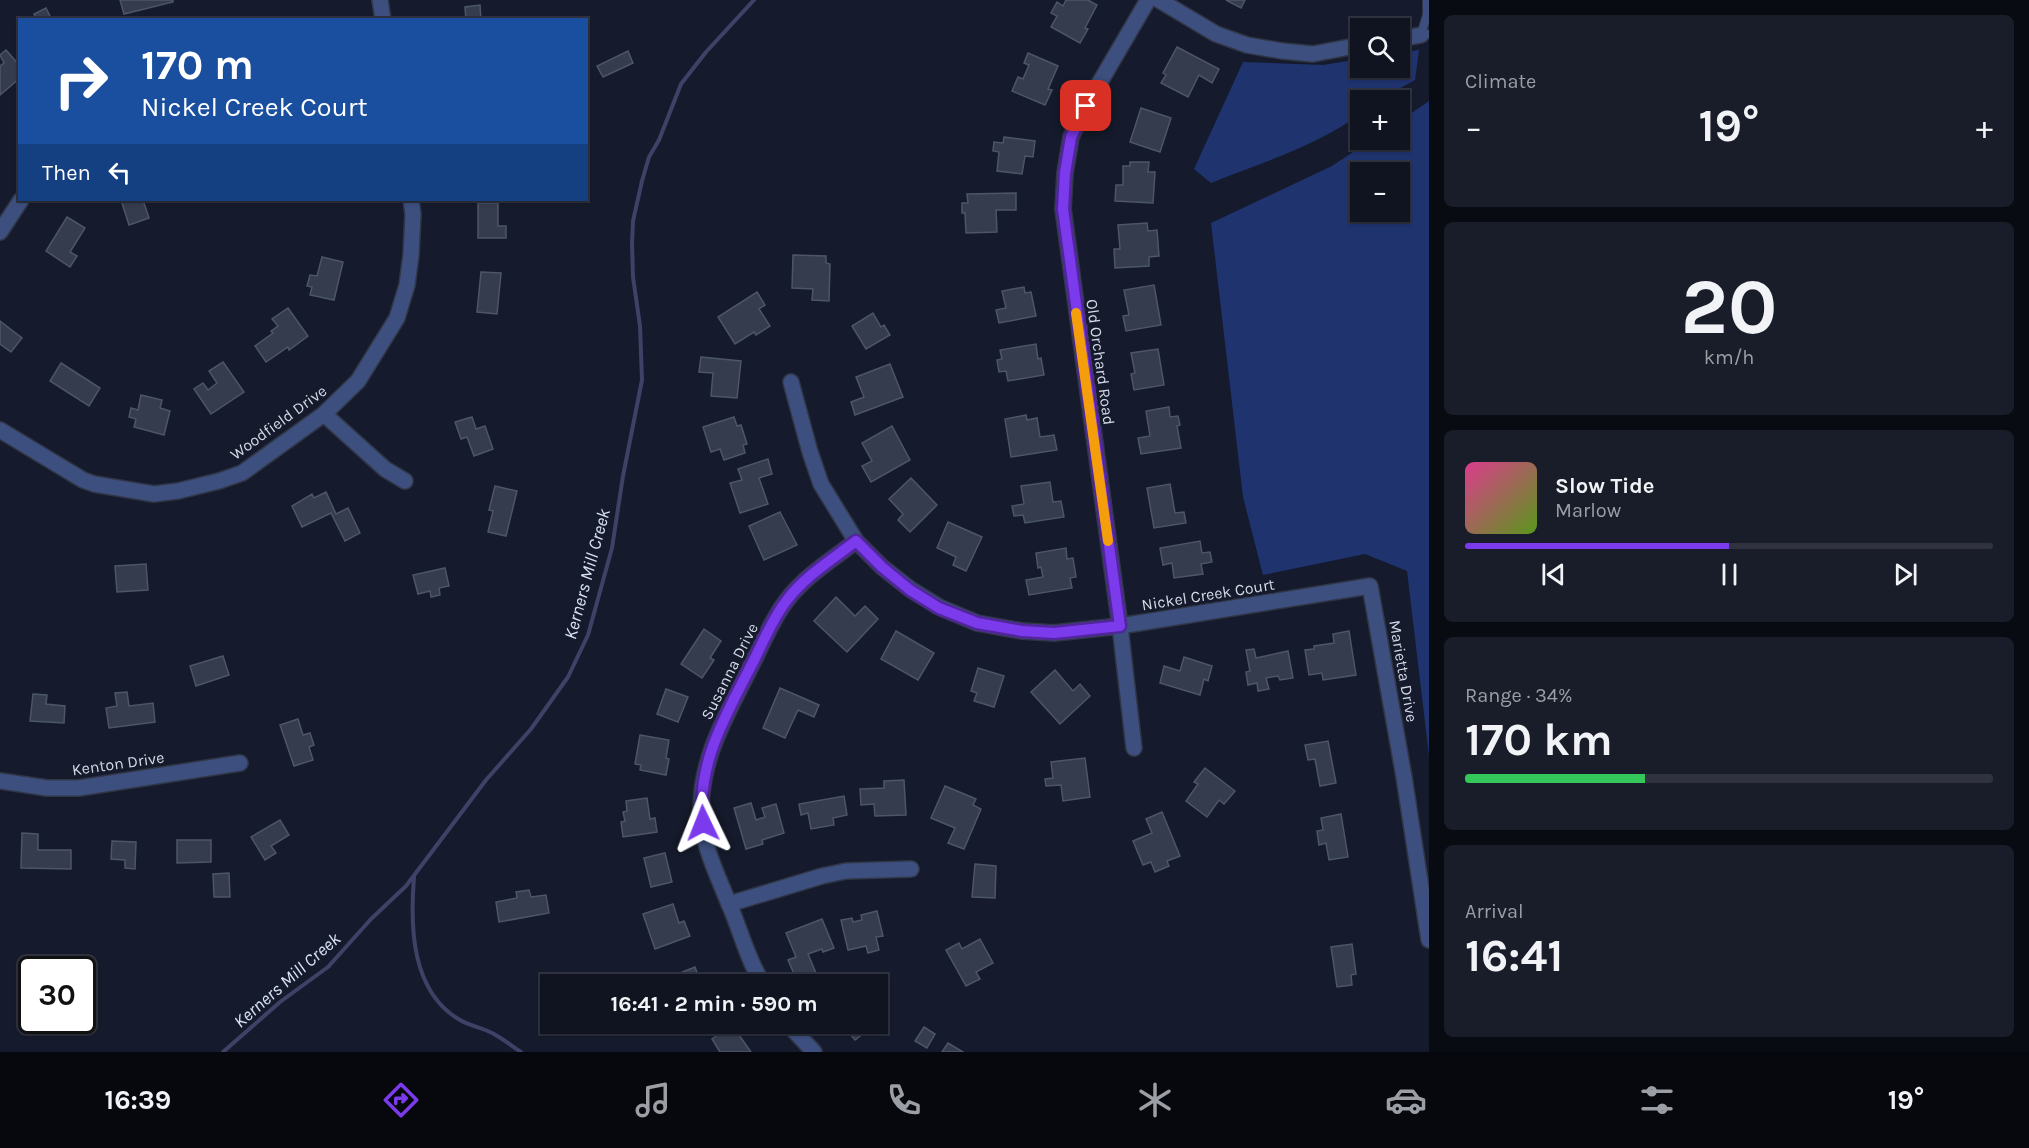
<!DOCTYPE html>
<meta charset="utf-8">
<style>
:root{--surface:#101421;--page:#191d2a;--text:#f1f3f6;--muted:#9c9ea5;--line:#30333f;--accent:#7c3aed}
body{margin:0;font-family:Karla,sans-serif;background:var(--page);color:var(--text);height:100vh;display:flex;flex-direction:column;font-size:22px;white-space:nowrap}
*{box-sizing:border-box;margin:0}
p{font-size:20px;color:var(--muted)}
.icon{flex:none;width:33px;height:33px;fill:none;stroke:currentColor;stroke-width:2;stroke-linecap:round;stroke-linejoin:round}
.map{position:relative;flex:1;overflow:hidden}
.details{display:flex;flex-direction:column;gap:15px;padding:15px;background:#090b12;width:600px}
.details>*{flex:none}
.top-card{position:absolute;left:18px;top:18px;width:570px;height:183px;border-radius:0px;box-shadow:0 2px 4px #0004,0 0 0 2px var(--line);background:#1a4fa0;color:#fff;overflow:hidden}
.controls{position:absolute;left:1350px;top:18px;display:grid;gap:12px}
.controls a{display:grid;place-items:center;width:60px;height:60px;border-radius:0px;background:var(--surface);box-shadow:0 2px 4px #0004,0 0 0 2px var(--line);font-size:30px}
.speed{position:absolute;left:18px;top:956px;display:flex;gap:12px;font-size:30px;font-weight:700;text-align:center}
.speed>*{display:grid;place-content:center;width:78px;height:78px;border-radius:50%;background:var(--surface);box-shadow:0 2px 4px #0004,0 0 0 2px var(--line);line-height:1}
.speed .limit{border:3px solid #111;border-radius:9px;background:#fff;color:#111}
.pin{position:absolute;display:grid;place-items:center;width:51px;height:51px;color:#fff;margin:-26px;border-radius:12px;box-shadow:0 3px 9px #0006}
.me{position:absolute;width:66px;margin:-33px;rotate:358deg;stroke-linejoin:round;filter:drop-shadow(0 0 4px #0008)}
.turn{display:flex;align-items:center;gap:21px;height:126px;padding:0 24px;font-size:27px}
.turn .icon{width:78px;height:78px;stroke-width:2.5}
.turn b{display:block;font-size:42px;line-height:51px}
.then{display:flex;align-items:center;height:57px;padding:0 24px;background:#0003;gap:12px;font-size:22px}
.big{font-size:45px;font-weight:700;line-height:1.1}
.details .tile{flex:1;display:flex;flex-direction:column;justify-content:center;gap:9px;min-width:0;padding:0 21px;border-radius:9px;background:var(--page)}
.details .dial{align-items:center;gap:0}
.dial b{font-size:78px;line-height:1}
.song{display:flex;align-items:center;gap:18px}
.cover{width:72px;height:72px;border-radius:9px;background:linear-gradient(135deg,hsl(330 70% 55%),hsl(90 70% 35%))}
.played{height:6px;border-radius:3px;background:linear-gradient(90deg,var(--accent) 50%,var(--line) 50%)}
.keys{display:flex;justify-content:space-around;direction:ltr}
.heat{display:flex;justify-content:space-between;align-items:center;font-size:33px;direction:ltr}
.charge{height:9px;border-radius:4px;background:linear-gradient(90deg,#34c759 34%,var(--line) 0)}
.trip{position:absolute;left:540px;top:974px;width:348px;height:60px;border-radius:0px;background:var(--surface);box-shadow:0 2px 4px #0004,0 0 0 2px var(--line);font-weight:700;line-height:60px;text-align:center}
.menu{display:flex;height:96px;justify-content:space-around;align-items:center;background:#06080d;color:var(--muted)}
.menu .icon{width:42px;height:42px}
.menu .active{color:var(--accent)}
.menu b{font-size:27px;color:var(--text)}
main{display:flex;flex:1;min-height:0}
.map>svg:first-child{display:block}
.green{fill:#1f336f;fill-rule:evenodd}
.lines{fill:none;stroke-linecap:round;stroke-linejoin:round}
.stream{stroke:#404167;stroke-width:4}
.building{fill:#343c4e;stroke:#4d5568;stroke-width:1.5}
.service-casing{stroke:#303646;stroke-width:10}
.minor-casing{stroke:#303646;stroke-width:18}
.service{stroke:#3c4f7e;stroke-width:8}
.minor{stroke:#3c4f7e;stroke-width:15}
.route-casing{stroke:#51269a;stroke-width:15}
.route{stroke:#7c3aed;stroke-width:10}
.slow{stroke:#f59e0b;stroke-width:10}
.labels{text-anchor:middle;stroke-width:6;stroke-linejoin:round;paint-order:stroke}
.street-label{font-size:16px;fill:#d4d9e5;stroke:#151b2c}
.water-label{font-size:18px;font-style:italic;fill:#d8e1f6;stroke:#151b2c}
</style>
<main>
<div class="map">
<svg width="1429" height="1052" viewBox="0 0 1429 1052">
<rect width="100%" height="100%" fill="#151b2c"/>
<!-- green -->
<g class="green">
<path d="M1419,50L1415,80L1379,100H1360V114C1317,146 1261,163 1211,183L1194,169L1243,62L1323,65L1360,59V68H1400V53Z"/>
<path d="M1429,101V756L1407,571L1365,554L1263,575L1243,497L1211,223L1332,166L1371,140H1400V121ZM1360,172H1400V212H1360Z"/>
</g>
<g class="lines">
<!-- stream -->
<g class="stream">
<path d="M414,877C410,926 411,992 460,1020C470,1026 483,1028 494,1034C503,1039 512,1046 521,1052"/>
<path d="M223,1052L280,1002L328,967L371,919L406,886L486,780L531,729L568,677L588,635L612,548L623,476L642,380L640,326L633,277L632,244L633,221L642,181L649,157L659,140L681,84L706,52L754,0"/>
</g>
</g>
<!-- building -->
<g class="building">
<path d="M120,0H173V2L124,14Z"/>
<path d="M1066,0H1088L1097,5L1085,28L1088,29L1080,43L1051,27L1057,16L1051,13L1057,2L1063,6Z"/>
<path d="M1226,0H1245L1241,8Z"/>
<path d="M480,5L481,20H466L465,7Z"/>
<path d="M46,8L52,20H37L34,14Z"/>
<path d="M1177,47L1219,69L1212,83L1199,75L1188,97L1161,83L1166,75L1163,73Z"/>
<path d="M6,50L20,66V78L0,95V66L4,63L0,55Z"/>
<path d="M628,51L633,63L603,77L597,66Z"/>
<path d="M1028,53L1058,66L1048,89L1052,90L1045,105L1012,91L1018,77L1023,79L1029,65L1024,63Z"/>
<path d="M1141,108L1171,118L1160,152L1130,142Z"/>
<path d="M1004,137L1035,141L1033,157L1025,156L1022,174L997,171L999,152L993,151L994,142L1003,143Z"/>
<path d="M1130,162H1149L1148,172H1155L1153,203L1115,201L1116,185H1123V166H1130Z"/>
<path d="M1016,193V210H996L997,232L966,233L965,213H962V203H968L967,194Z"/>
<path d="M121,200H143L149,218L129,225Z"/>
<path d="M478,203H498V226H506V238H478Z"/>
<path d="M67,217L85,228L70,252L77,256L70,267L46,251Z"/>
<path d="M1147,223L1148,231L1157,230L1159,256L1149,257V266L1115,268L1114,249H1120L1118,225Z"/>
<path d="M793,255L826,256V263L830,264L829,301L812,300L813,289L792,288Z"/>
<path d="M322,257L343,262L334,300L310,295L312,287L307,286L310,275L317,276Z"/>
<path d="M481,272L501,273L497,314L477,312Z"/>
<path d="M1154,285L1161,325L1126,331L1123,316L1129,315L1124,290Z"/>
<path d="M1024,287L1025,293L1031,292L1036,316L999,323L996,310L1006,308L1002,291Z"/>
<path d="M757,292L765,305L759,309L770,326L756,335L754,332L735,344L718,317Z"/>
<path d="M288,308L308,336L289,350L288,347L266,362L255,346L273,333L271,331L278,326L272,319Z"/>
<path d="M873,313L881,327L884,325L890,335L866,349L852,326Z"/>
<path d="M0,321L22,338L11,352L0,344Z"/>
<path d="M1036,344L1038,359L1041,358L1044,375L1008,381L1006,371L999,372L997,360L1002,359L1000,350Z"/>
<path d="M1158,349L1164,385L1134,390L1131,374L1135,373L1131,353Z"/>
<path d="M701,357L741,361L737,398L711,396L713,373L699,372Z"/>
<path d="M223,362L244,392L211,414L194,389L203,383L208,390L217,383L209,371Z"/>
<path d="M61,363L100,388L89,406L50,381Z"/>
<path d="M890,364L903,397L855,415L851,402L864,397L856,377Z"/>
<path d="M141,395L162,400L160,408L170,411L164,435L134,427L136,419L129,417L131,408L138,410Z"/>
<path d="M1169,407L1170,417L1178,416L1180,425L1177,426L1181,448L1141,454L1138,438L1150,436L1146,411Z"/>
<path d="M1026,415L1027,420L1037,418L1040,437L1054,435L1057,450L1011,457L1005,419Z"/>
<path d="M472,417L476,429L485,426L493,449L474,456L467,437L461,439L455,422Z"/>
<path d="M734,417L737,426L741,425L747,444L743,445L745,453L724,460L720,449L711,452L703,427Z"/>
<path d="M892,426L910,460L871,482L862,466L872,461L862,443Z"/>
<path d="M768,459L772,474L759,478L768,504L740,513L730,483L742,480L738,469Z"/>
<path d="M911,478L937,505L910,532L898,520L903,514L889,499Z"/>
<path d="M1050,482L1053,502L1061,501L1064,517L1025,523L1023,515L1014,516L1012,506L1024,504L1021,486Z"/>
<path d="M1170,484L1175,513L1184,512L1186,523L1154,528L1147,488Z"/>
<path d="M495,486L517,491L506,536L488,532L493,511L489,510Z"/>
<path d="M326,492L336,514L348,508L360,533L345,541L331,513L302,527L292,506L312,494L314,498Z"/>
<path d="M780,512L797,545L764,560L749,526Z"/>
<path d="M948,522L982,537L966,571L953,565L956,557L937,548Z"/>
<path d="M1200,541L1202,553L1210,552L1212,562L1201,564L1203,574L1174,578L1172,563L1163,565L1160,548Z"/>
<path d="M1066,548L1067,559L1073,558L1076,577L1070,578L1072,588L1029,595L1026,580L1043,577L1041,567L1038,568L1036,553Z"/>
<path d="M146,564L148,590L117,592L115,566Z"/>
<path d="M445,568L449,586L439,588L440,595L431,597L430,591L418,594L413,575Z"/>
<path d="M836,597L855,616L865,606L878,619L847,652L814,621Z"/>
<path d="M704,629L721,641L710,658L714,660L702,678L681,664Z"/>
<path d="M896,631L934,653L918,680L881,659Z"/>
<path d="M1349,631L1356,675L1323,680L1322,673L1309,675L1305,650L1314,649V646L1334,643L1333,634Z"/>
<path d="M1254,649L1256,658L1288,651L1293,678L1280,680L1278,676L1266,678L1269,689L1258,691L1257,683L1248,685L1246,672L1250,671L1246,650Z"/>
<path d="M223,656L229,675L196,686L190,666Z"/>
<path d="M1184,657L1212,666L1208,681L1204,679L1200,695L1160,683L1164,666L1180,671Z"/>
<path d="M978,668L1004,676L994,707L974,701L977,693L971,691Z"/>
<path d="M1055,670L1073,691L1080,684L1090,696L1060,724L1031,692Z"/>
<path d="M780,688L819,705L814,717L798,710L785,738L763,728Z"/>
<path d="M666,689L688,697L678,722L657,714Z"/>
<path d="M127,692L129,706L153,703L155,722L109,728L106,708L117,706L115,693Z"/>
<path d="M33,694L47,695L46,704L65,706L64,723L30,721Z"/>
<path d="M298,719L303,735L310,733L314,745L309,747L313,760L294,766L280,725Z"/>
<path d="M640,735L669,740L666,758L669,759L666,775L640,770L641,765L635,764Z"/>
<path d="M1328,741L1336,783L1320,786L1315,759L1308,760L1305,745Z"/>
<path d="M1085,758L1090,797L1063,801L1061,785L1046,786L1045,779L1053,778L1051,762Z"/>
<path d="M1205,768L1235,791L1224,804L1219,800L1207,817L1186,801L1198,784L1194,782Z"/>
<path d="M904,780L906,815L875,816L874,804L861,805L860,789L884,788V781Z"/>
<path d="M945,786L976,799L973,805L981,809L964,849L948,843L955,828L931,818Z"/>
<path d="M844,796L847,815L833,818L834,825L811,829L808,813L801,815L799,804Z"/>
<path d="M647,798L650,819L655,818L657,832L623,837L621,822L625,821L623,812L627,811L626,801Z"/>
<path d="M751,803L756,820L765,817L762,808L776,804L784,833L762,840L763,844L746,849L734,808Z"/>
<path d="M1162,812L1180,856L1167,861L1169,866L1155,872L1151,862L1143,865L1133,841L1152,833L1146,819Z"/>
<path d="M1341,814L1348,857L1329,860L1326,843L1319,845L1317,831L1323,830L1321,818Z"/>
<path d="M280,820L289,835L271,846L276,853L265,860L251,837Z"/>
<path d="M22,833L38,834V850H71V869L21,868Z"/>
<path d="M177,840H211V862L177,863Z"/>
<path d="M112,841L136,842L135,869L125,868V860L111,859Z"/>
<path d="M665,853L672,882L651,887L644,858Z"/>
<path d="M975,864L996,866L995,898L972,897Z"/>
<path d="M229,873L230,897H214L213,874Z"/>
<path d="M529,890L531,897L546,895L549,913L499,922L496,902L517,898L516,892Z"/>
<path d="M673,904L679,923L684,921L690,936L655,949L643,914Z"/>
<path d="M877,911L883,936L876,937L879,950L868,953L866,946L848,950L841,920L852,918L853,922L862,920L861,915Z"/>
<path d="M822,919L834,948L823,952L822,949L808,954L816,973L797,981L788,960L796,957L786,933Z"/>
<path d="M980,939L993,963L976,972L980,979L966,986L946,950L959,943L962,949Z"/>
<path d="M1352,944L1356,974L1351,975L1352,985L1337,987L1331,947Z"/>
<path d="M695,967L701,984H667L665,979Z"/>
<path d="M847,1023H874L875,1025L855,1040L846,1029L849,1026Z"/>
<path d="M732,1025L751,1052H720L712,1039Z"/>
<path d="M924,1027L935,1034L927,1048L915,1041Z"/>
<path d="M948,1043L963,1052H942Z"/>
</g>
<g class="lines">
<!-- service casing -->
<g class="service-casing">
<path id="service" d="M1427,0V15L1421,35L1429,34"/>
</g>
<!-- minor casing -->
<g class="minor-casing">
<g id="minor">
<path d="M380,0L383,20"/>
<path d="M1159,0L1216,34L1247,45L1282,51L1313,54L1360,45"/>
<path d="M1400,39L1421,35"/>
<path d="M0,232L21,200"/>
<path d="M791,382L810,452L821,484L856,541L882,567L910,589L939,607L977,623L1022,631L1054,633L1120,626L1370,586L1404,777L1429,940"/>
<path d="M324,414L385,469L405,481"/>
<path d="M0,430L83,480L94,484L154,494L178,491L219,481L242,473L324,414L358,381L397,318L407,285L411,255L413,214L411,200"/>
<path d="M1134,748L1120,626L1063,209L1065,173L1071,137L1086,106L1148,0"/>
<path d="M0,781L47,788H79L240,763"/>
<path d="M729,904L822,876L846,871L911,869"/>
<path d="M763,984C747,959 741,931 729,904C717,874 701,843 701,809C701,755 729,711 752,664C763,643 772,619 787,600C805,576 833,559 856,541"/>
<path d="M787,1023L814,1052"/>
</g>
</g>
<!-- service -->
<use href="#service" class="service"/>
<!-- minor -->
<use href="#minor" class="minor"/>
</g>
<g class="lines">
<!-- route casing -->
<g class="route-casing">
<path id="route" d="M703,823C696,764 726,715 752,664C763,643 772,619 787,600C805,576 833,559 856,541L882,567L910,590L939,608L977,623L1022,631L1054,633L1120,626L1063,209L1065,173L1071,137L1086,106"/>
</g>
<!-- route -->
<use href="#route" class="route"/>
<!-- slow -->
<path class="slow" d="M1076,313L1108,541"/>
</g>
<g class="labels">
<!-- street labels -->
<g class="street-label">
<text transform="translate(1101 362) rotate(82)" y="6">Old Orchard Road</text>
<text transform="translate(278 422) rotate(-36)" y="6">Woodfield Drive</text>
<text transform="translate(1208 594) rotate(-9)" y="6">Nickel Creek Court</text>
<text transform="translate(729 671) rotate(-63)" y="6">Susanna Drive</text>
<text transform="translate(1404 671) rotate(80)" y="6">Marietta Drive</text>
<text transform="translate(118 763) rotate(-8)" y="6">Kenton Drive</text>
</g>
<!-- water labels -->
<g class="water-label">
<text transform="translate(587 574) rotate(-75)" y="6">Kerners Mill Creek</text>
<text transform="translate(287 980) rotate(-41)" y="6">Kerners Mill Creek</text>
</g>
</g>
</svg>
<div class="controls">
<a><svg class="icon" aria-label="search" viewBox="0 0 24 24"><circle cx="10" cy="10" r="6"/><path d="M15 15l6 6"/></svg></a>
<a>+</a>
<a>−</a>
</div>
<div class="speed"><div class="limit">30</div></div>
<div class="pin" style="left:1086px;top:106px;background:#d93025"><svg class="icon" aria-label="arrive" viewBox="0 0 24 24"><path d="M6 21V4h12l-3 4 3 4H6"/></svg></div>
<svg class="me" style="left:703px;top:823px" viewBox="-20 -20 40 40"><path d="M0-17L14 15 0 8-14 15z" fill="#7c3aed" stroke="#fff" stroke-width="4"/></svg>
<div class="trip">16:41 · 2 min · 590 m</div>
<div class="top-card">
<div class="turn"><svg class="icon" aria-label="right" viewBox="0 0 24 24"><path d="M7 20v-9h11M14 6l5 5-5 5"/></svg><div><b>170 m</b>Nickel Creek Court</div></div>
<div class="then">Then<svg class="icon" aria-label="left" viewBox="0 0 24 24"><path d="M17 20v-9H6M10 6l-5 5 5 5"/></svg></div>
</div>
</div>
<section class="details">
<div class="tile"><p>Climate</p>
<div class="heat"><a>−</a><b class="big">19°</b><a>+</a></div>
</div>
<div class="tile dial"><b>20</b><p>km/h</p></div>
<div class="tile">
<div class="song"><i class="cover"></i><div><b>Slow Tide</b><p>Marlow</p></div></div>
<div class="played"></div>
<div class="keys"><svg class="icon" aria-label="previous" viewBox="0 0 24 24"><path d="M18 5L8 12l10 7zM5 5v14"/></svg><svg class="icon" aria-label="pause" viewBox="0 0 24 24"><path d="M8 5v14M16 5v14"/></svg><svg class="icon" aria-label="next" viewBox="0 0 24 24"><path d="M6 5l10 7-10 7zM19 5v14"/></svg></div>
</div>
<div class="tile"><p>Range · 34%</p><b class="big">170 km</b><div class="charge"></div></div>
<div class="tile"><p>Arrival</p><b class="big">16:41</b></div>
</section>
</main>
<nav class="menu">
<b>16:39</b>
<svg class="icon active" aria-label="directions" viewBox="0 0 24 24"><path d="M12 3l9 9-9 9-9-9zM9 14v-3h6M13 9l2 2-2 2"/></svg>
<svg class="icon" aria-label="music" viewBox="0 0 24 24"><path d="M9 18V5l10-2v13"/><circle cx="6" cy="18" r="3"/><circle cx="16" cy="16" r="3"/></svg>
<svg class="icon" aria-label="phone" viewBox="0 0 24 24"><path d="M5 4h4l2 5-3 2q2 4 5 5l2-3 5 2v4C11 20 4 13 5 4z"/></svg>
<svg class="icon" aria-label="climate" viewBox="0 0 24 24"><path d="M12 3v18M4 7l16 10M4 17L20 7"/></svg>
<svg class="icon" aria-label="car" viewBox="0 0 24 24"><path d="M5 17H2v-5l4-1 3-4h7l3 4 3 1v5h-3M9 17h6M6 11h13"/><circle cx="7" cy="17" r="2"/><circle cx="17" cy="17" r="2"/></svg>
<svg class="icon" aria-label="filters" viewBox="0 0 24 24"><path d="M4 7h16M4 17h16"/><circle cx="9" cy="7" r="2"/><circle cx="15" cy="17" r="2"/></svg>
<b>19°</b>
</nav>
